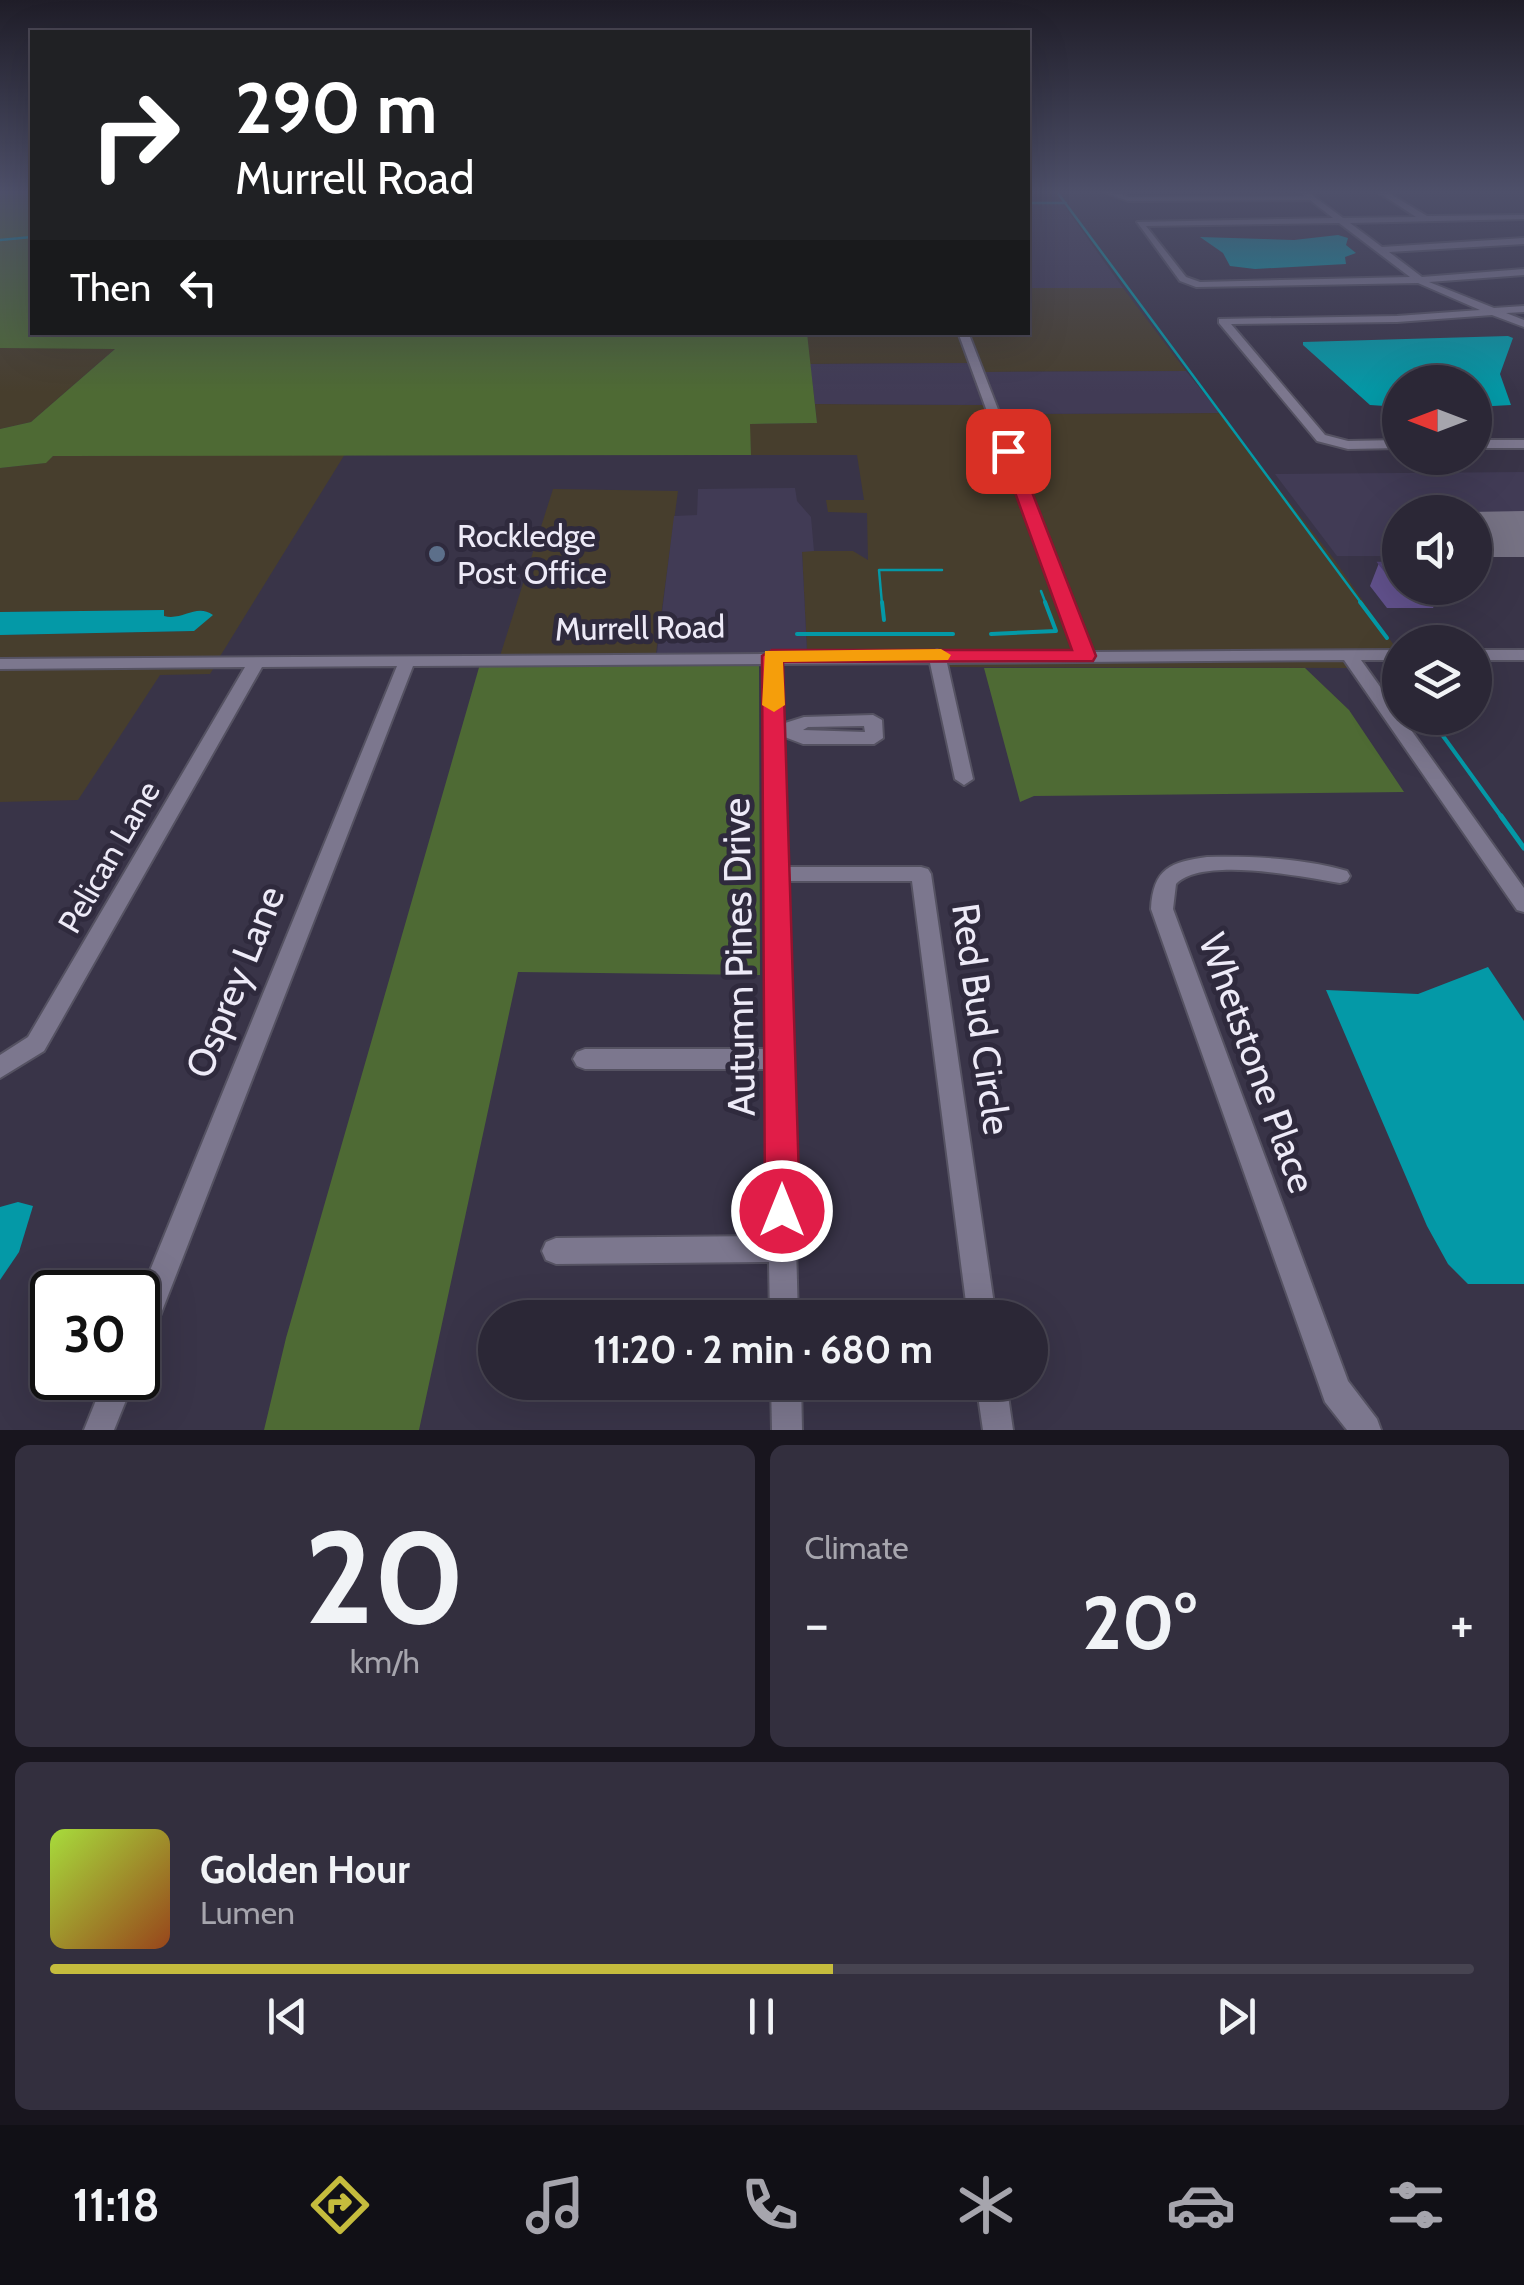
<!DOCTYPE html>
<meta charset="utf-8">
<style>
:root{--surface:#2b2736;--page:#332f3e;--text:#f1f3f6;--muted:#a6a5ad;--line:#474451;--accent:#c5bc3d}
body{margin:0;font-family:Cabin,sans-serif;background:var(--page);color:var(--text);height:100vh;display:flex;flex-direction:column;font-size:38px;white-space:nowrap}
*{box-sizing:border-box;margin:0}
p{font-size:32px;color:var(--muted)}
.icon{flex:none;width:55px;height:55px;fill:none;stroke:currentColor;stroke-width:2;stroke-linecap:round;stroke-linejoin:round}
.map{position:relative;height:1430px;overflow:hidden}
.details{display:flex;flex-direction:column;gap:15px;padding:15px;background:#18151e;flex:1}
.details>*{flex:none}
.banner{position:absolute;left:30px;top:30px;width:1000px;height:305px;border-radius:0px;box-shadow:0 10px 40px #0002,0 0 0 2px var(--line);background:#202124;color:#fff;overflow:hidden}
.needle{width:65px;rotate:270deg}
.tools{position:absolute;left:1382px;top:365px;display:grid;gap:20px}
.tools a{display:grid;place-items:center;width:110px;height:110px;border-radius:50%;background:var(--surface);box-shadow:0 10px 40px #0002,0 0 0 2px var(--line);font-size:50px}
.speed{position:absolute;left:30px;top:1270px;display:flex;gap:20px;font-size:50px;font-weight:700;text-align:center}
.speed>*{display:grid;place-content:center;width:130px;height:130px;border-radius:50%;background:var(--surface);box-shadow:0 10px 40px #0002,0 0 0 2px var(--line);line-height:1}
.speed .limit{border:5px solid #111;border-radius:15px;background:#fff;color:#111}
.pin{position:absolute;display:grid;place-items:center;width:85px;height:85px;color:#fff;margin:-42px;border-radius:20px;box-shadow:0 5px 15px #0006}
.me{position:absolute;width:110px;margin:-55px;rotate:0deg;stroke-linejoin:round;filter:drop-shadow(0 0 8px #0008)}
.turn{display:flex;align-items:center;gap:35px;height:210px;padding:0 40px;font-size:45px}
.turn .icon{width:130px;height:130px;stroke-width:2.5}
.turn b{display:block;font-size:70px;line-height:85px}
.then{display:flex;align-items:center;height:95px;padding:0 40px;background:#0003;gap:20px;font-size:38px}
.big{font-size:75px;font-weight:800;line-height:1.1}
.details .tile{flex:1;display:flex;flex-direction:column;justify-content:center;gap:15px;min-width:0;padding:0 35px;border-radius:15px;background:var(--page)}
.details .dial{align-items:center;gap:0}
.dial b{font-size:130px;line-height:1}
.song{display:flex;align-items:center;gap:30px}
.cover{width:120px;height:120px;border-radius:15px;background:linear-gradient(135deg,hsl(80 70% 55%),hsl(20 70% 35%))}
.played{height:10px;border-radius:5px;background:linear-gradient(90deg,var(--accent) 55%,var(--line) 55%)}
.keys{display:flex;justify-content:space-around;direction:ltr}
.heat{display:flex;justify-content:space-between;align-items:center;font-size:55px;direction:ltr}
.details .tiles{flex:1;display:grid;gap:15px;grid-template-columns:1fr 1fr}
.tile:last-child{grid-column:span 2}
.trip{position:absolute;left:478px;top:1300px;width:570px;height:100px;border-radius:50px;background:var(--surface);box-shadow:0 10px 40px #0002,0 0 0 2px var(--line);font-weight:800;line-height:100px;text-align:center}
.tab-bar{display:flex;height:160px;justify-content:space-around;align-items:center;background:#111016;color:var(--muted)}
.tab-bar .icon{width:70px;height:70px}
.tab-bar .active{color:var(--accent)}
.tab-bar b{font-size:45px;color:var(--text)}
.map>svg:first-child{display:block}
.commercial{fill:#473e2d}
.built{fill:#413b55}
.green{fill:#4e6a34}
.water{fill:#0499a7}
.lines{fill:none;stroke-linecap:round;stroke-linejoin:round}
.stream-far2{stroke:#0499a7;stroke-width:2.5}
.stream-far1{stroke:#0499a7;stroke-width:4}
.stream{stroke:#0499a7;stroke-width:5}
.taxiway{fill:#767284;fill-rule:evenodd}
.runway{fill:#767284;fill-rule:evenodd}
.minor-casing{stroke:#555262;stroke-width:4}
.minor{fill:#7c778e;fill-rule:evenodd}
.wall{fill:#61518c}
.building{fill:#715ea3;stroke:#4f4272;stroke-width:2.5}
.route{fill:#e11d48;stroke:#92132f;stroke-width:2.5}
.slow{fill:#f59e0b}
.service-dot{fill:#5c6f8a;stroke:#2f2a3d;stroke-width:4}
.labels{text-anchor:middle;stroke-width:10;stroke-linejoin:round;paint-order:stroke}
.poi-label{font-size:32px;fill:#edeaf7;stroke:#2f2a3d;text-anchor:start}
.street-label{font-size:32px;fill:#edeaf7;stroke:#2f2a3d}
.near-street-label{font-size:38px;fill:#edeaf7;stroke:#2f2a3d}
</style>
<div class="map">
<svg width="1524" height="1430" viewBox="0 0 1524 1430">
<rect width="100%" height="100%" fill="#393448"/>
<!-- commercial -->
<g class="commercial">
<path d="M1028,288H1123L1186,371L984,372L968,333L1028,332Z"/>
<path d="M807,333H959L970,363L810,364Z"/>
<path d="M0,348H116L31,422L0,429Z"/>
<path d="M815,404L985,405L1076,652H807L802,551H853L868,560L867,513L828,512L826,500H864L857,455H751L749,424L817,423Z"/>
<path d="M1220,413L1333,558L1398,651L1091,652L1000,414Z"/>
<path d="M345,454L219,658L0,660V635L194,631L204,610L173,618L164,616L163,610L0,612V468L45,463L53,456Z"/>
<path d="M553,489L678,491L656,653L500,656Z"/>
<path d="M946,659H1344L1350,668L948,667Z"/>
<path d="M215,666L210,674L160,675L78,800L0,802V668Z"/>
</g>
<!-- built -->
<g class="built">
<path d="M1028,204H1063L1123,288H1028Z"/>
<path d="M970,363L985,405L815,404L810,364Z"/>
<path d="M1186,371L1220,413L1000,414L984,372Z"/>
<path d="M1524,472V555L1475,556V512H1400V556H1337L1275,474Z"/>
<path d="M795,488L797,501L811,517L814,551L802,552L807,652L657,653L674,516L697,515L698,489Z"/>
</g>
<!-- green -->
<g class="green">
<path d="M0,192H32V332L807,333L817,423L750,424L751,455L53,456L46,463L0,468V429L31,422L115,349L0,348Z"/>
<path d="M480,664H759L760,975L518,972L419,1430H264L286,1338Z"/>
<path d="M984,668H1305L1349,710L1404,792L1034,796L1020,802Z"/>
</g>
<!-- water -->
<g class="water">
<path d="M1338,235L1348,238L1346,245L1356,253L1345,257L1346,264L1255,269L1230,266L1223,253L1200,237L1294,240Z"/>
<path d="M1508,336L1513,338L1500,374L1511,405L1475,407V382H1400V407L1370,405L1303,345V342Z"/>
<path d="M164,610V616C183,621 196,603 213,615L194,631L0,635V612Z"/>
<path d="M1488,967L1524,1021V1284H1468L1448,1264L1427,1226L1326,990L1418,994Z"/>
<path d="M18,1202L33,1206L19,1252L0,1280V1207Z"/>
</g>
<g class="lines">
<!-- stream-far2 -->
<g class="stream-far2">
<path d="M1057,192L1362,604"/>
<path d="M1028,203H1066"/>
<path d="M0,240L32,237"/>
<path d="M1041,591L1046,604"/>
<path d="M882,604L879,570H942"/>
</g>
<!-- stream-far1 -->
<g class="stream-far1">
<path d="M882,602L884,620"/>
<path d="M1360,602L1387,638"/>
<path d="M797,634H953"/>
<path d="M991,634L1056,631L1045,602"/>
<path d="M1395,669L1400,677"/>
<path d="M1430,718L1503,819"/>
</g>
<!-- stream -->
<path class="stream" d="M1501,816L1524,848"/>
<!-- taxiway -->
<path class="taxiway" d="M1475,511C1488,514 1494,523 1502,534L1498,540L1487,543L1475,539V512H1469Z"/>
<!-- runway -->
<path class="runway" d="M1524,511V557H1475V512H1469Z"/>
<!-- minor casing -->
<g class="minor-casing">
<g id="minor">
<path d="M1104,192H1114L1129,197L1304,196L1300,192H1308L1343,218L1416,217L1378,192H1387L1427,216L1524,215V219L1350,223L1382,247L1524,238V244L1389,252L1422,277L1524,269V275L1429,282L1494,308L1524,306V312L1506,313L1524,320V327L1492,315L1397,322L1231,324L1325,435L1348,441L1400,440V448L1348,449L1317,441L1219,323V319L1397,316L1480,310L1418,283L1196,287L1180,281L1137,222L1333,218L1310,200L1128,201ZM1339,223L1410,277L1200,282L1186,277L1146,226Z"/>
<path d="M958,332H968L1092,652L1400,650V660H1361L1524,888V912L1517,910L1344,660L947,663L973,779L964,785L955,779L930,663L780,664L782,724L804,717L873,715L882,720L883,738L874,744H803L782,736L786,867H921L928,869L931,874L996,1318H968L912,881H786L798,1318H770L769,1262L556,1264L546,1260L542,1251L546,1242L556,1238L769,1236L767,1069H585L577,1066L573,1059L577,1052L585,1049H767L764,664L413,666L153,1334L148,1344L138,1348V1300L397,666L262,667L44,1051L0,1078V1055L28,1037L245,667L0,669V659L765,654L772,651L779,654L930,653L937,650L944,653L1075,652ZM864,726L865,732L803,730L808,727Z"/>
<rect x="1475" y="440" width="49" height="8"/>
<rect x="1475" y="650" width="49" height="10"/>
<path d="M1207,857C1253,856 1303,858 1347,871L1350,876L1347,881L1340,883C1304,877 1203,856 1176,884L1173,909L1348,1381L1377,1419L1381,1430H1347L1325,1402L1151,909C1153,868 1171,862 1207,857Z"/>
<path d="M105,1378H135L114,1430H84Z"/>
<path d="M771,1382H801L802,1430H772Z"/>
<path d="M976,1382H1006L1013,1430H983Z"/>
</g>
</g>
<!-- minor -->
<use href="#minor" class="minor"/>
</g>
<!-- wall -->
<path class="wall" d="M1379,563H1400V588H1442L1433,608H1387L1370,586Z"/>
<!-- building -->
<path class="building" d="M1379,563H1400V585H1396Z"/>
<!-- sky -->
<linearGradient id="sky" x2="0" y2="1"><stop stop-color="#1f1d28"/><stop offset="0.49" stop-color="#4e506a"/><stop offset="1" stop-color="#4e506a" stop-opacity="0"/></linearGradient>
<rect width="1524" height="392" fill="url(#sky)"/>
<!-- route -->
<path class="route" d="M1008,446L1016,451L1096,656L1093,661L783,662L800,1211L795,1223L782,1227L770,1223L765,1211L762,656L772,650H1072L1000,451Z"/>
<!-- slow -->
<path class="slow" d="M941,649L951,655L948,660L783,662L785,705L774,712L762,705L765,651Z"/>
<!-- markers -->
<circle class="service-dot" cx="437" cy="554" r="10"/>
<g class="labels">
<!-- poi labels -->
<g class="poi-label">
<text x="457" y="547">Rockledge<tspan x="457" dy="37">Post Office</tspan></text>
</g>
<!-- street labels -->
<g class="street-label">
<text transform="translate(640 628) rotate(-1)" y="11">Murrell Road</text>
<text transform="translate(109 857) rotate(-60)" y="11">Pelican Lane</text>
</g>
<!-- near-street labels -->
<g class="near-street-label">
<text transform="translate(739 957) rotate(-91)" y="13">Autumn Pines Drive</text>
<text transform="translate(235 982) rotate(-68)" y="13">Osprey Lane</text>
<text transform="translate(981 1019) rotate(82)" y="13">Red Bud Circle</text>
<text transform="translate(1257 1063) rotate(70)" y="13">Whetstone Place</text>
</g>
</g>
</svg>
<div class="tools">
<a><svg class="needle" viewBox="-14 -14 28 28"><path d="M0-13l5 13h-10z" fill="#e53935"/><path d="M0 13l5-13h-10z" fill="#a6a5ad"/></svg></a>
<a><svg class="icon" aria-label="sound" viewBox="0 0 24 24"><path d="M4 9h4l5-4v14l-5-4H4zM17 9q2 3 0 6"/></svg></a>
<a><svg class="icon" aria-label="layers" viewBox="0 0 24 24"><path d="M12 4l9 5-9 5-9-5zM3 14l9 5 9-5"/></svg></a>
</div>
<div class="speed"><div class="limit">30</div></div>
<div class="pin" style="left:1008px;top:451px;background:#d93025"><svg class="icon" aria-label="arrive" viewBox="0 0 24 24"><path d="M6 21V4h12l-3 4 3 4H6"/></svg></div>
<svg class="me" style="left:782px;top:1211px" viewBox="-20 -20 40 40"><circle r="17" fill="#e11d48" stroke="#fff" stroke-width="3"/><path d="M0-11L8 9 0 5-8 9z" fill="#fff"/></svg>
<div class="trip">11:20 · 2 min · 680 m</div>
<div class="banner">
<div class="turn"><svg class="icon" aria-label="right" viewBox="0 0 24 24"><path d="M7 20v-9h11M14 6l5 5-5 5"/></svg><div><b>290 m</b>Murrell Road</div></div>
<div class="then">Then<svg class="icon" aria-label="left" viewBox="0 0 24 24"><path d="M17 20v-9H6M10 6l-5 5 5 5"/></svg></div>
</div>
</div>
<section class="details">
<div class="tiles">
<div class="tile dial"><b>20</b><p>km/h</p></div>
<div class="tile"><p>Climate</p>
<div class="heat"><a>−</a><b class="big">20°</b><a>+</a></div>
</div>
<div class="tile">
<div class="song"><i class="cover"></i><div><b>Golden Hour</b><p>Lumen</p></div></div>
<div class="played"></div>
<div class="keys"><svg class="icon" aria-label="previous" viewBox="0 0 24 24"><path d="M18 5L8 12l10 7zM5 5v14"/></svg><svg class="icon" aria-label="pause" viewBox="0 0 24 24"><path d="M8 5v14M16 5v14"/></svg><svg class="icon" aria-label="next" viewBox="0 0 24 24"><path d="M6 5l10 7-10 7zM19 5v14"/></svg></div>
</div>
</div>
</section>
<nav class="tab-bar">
<b>11:18</b>
<svg class="icon active" aria-label="directions" viewBox="0 0 24 24"><path d="M12 3l9 9-9 9-9-9zM9 14v-3h6M13 9l2 2-2 2"/></svg>
<svg class="icon" aria-label="music" viewBox="0 0 24 24"><path d="M9 18V5l10-2v13"/><circle cx="6" cy="18" r="3"/><circle cx="16" cy="16" r="3"/></svg>
<svg class="icon" aria-label="phone" viewBox="0 0 24 24"><path d="M5 4h4l2 5-3 2q2 4 5 5l2-3 5 2v4C11 20 4 13 5 4z"/></svg>
<svg class="icon" aria-label="climate" viewBox="0 0 24 24"><path d="M12 3v18M4 7l16 10M4 17L20 7"/></svg>
<svg class="icon" aria-label="car" viewBox="0 0 24 24"><path d="M5 17H2v-5l4-1 3-4h7l3 4 3 1v5h-3M9 17h6M6 11h13"/><circle cx="7" cy="17" r="2"/><circle cx="17" cy="17" r="2"/></svg>
<svg class="icon" aria-label="filters" viewBox="0 0 24 24"><path d="M4 7h16M4 17h16"/><circle cx="9" cy="7" r="2"/><circle cx="15" cy="17" r="2"/></svg>
</nav>
